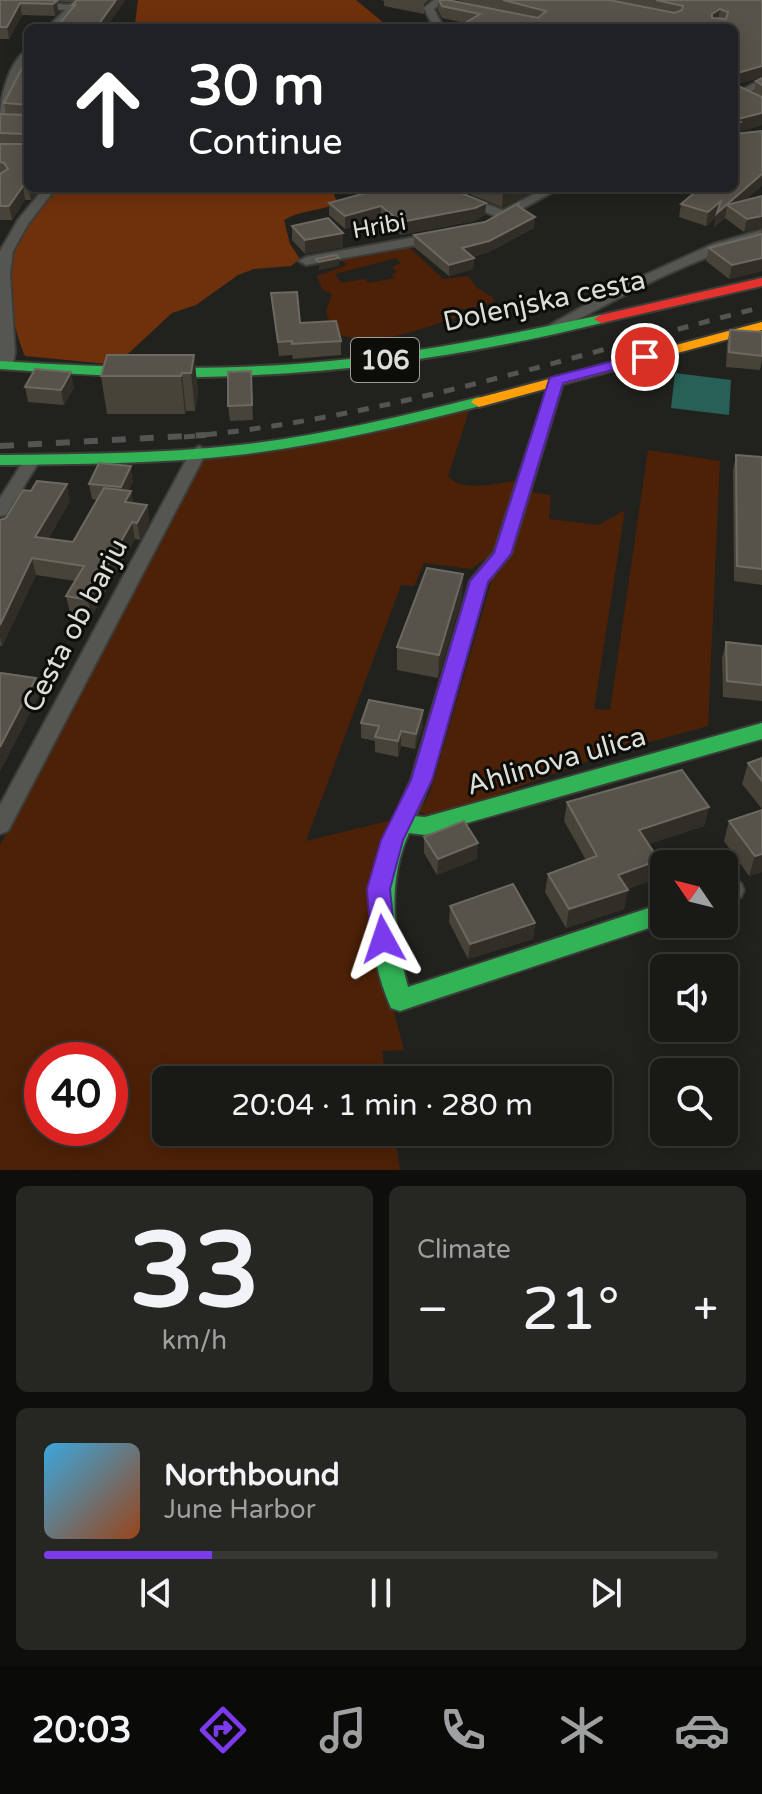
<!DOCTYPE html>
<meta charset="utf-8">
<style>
:root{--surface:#191916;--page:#262623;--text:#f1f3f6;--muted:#9fa0a1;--line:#373835;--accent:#7c3aed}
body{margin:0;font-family:"Varela Round",sans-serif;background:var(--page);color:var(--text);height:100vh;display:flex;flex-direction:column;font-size:30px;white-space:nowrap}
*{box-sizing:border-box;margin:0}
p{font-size:26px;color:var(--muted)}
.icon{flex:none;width:44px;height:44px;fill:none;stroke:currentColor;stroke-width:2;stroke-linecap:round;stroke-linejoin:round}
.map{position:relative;height:1170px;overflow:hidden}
.panel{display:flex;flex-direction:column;gap:16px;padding:16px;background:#0e0e0c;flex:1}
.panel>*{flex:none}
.hud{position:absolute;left:24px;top:24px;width:714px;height:168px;border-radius:12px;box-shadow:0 4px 20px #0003,0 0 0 2px var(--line);background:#202124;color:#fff;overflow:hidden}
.needle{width:52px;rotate:305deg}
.tools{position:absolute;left:650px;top:850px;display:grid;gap:16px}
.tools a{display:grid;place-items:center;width:88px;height:88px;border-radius:12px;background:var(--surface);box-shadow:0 4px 20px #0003,0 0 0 2px var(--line);font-size:40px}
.speed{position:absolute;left:24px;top:1042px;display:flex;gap:16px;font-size:40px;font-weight:700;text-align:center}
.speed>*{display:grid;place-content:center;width:104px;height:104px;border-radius:50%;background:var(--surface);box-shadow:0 4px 20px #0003,0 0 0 2px var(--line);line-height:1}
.speed .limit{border:12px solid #d22;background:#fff;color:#111}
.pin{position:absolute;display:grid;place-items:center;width:68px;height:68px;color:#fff;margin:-34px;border:4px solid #fff;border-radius:50%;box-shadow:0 2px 8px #0007}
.me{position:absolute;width:88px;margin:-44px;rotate:355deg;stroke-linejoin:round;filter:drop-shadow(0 0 6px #0008)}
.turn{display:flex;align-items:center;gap:28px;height:168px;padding:0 32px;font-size:36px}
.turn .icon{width:104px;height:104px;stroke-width:2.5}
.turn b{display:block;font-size:56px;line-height:68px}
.big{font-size:60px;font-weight:600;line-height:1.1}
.panel .card{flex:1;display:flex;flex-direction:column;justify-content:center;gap:12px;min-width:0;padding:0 28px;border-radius:12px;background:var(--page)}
.panel .dial{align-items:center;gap:0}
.dial b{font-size:104px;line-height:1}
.song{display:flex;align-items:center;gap:24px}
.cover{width:96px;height:96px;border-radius:12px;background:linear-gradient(135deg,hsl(200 70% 55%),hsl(20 70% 35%))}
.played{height:8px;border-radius:4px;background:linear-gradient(90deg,var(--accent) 25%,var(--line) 25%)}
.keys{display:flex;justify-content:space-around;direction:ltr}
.heat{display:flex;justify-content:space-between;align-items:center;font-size:44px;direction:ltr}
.panel .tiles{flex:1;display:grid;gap:16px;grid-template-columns:1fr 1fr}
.card:last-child{grid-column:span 2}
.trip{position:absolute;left:152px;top:1066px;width:460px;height:80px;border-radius:12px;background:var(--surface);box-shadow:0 4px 20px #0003,0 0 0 2px var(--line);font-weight:600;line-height:80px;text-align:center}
.tab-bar{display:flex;height:128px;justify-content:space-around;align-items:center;background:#0a0a09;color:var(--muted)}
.tab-bar .icon{width:56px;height:56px}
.tab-bar .selected{color:var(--accent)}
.tab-bar b{font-size:36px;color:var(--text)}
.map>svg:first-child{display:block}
.green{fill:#4d2107;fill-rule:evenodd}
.forest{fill:#6f310c}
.water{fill:#276056}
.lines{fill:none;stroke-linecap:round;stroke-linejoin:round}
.street-casing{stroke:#3c3c39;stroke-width:4}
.fast-casing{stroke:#3c3c39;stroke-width:4}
.slow-casing{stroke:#3c3c39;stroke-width:4}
.jam-casing{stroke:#3c3c39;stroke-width:4}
.street{fill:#555552;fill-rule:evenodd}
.fast{fill:#30b455;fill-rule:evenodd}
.slow{fill:#ff9f0a;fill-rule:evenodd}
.jam{fill:#e5322d;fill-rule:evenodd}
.rail-far1{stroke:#545452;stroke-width:5;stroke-dasharray:11 11;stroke-linecap:butt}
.rail{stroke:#545452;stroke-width:6;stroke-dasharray:14 14;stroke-linecap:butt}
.wall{fill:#474339}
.shaded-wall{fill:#312e27}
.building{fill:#57534a;stroke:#6c6960;stroke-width:2;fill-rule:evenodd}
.route{fill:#7c3aed;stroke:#51269a;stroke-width:2}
.labels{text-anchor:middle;stroke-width:6;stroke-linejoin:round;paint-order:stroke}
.far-street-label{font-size:24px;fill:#ddded8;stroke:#0c0c09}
.shield{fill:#0c0c09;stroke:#9e9f9a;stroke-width:2}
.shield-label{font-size:26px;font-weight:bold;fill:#ddded8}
.street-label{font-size:28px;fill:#ddded8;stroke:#0c0c09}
</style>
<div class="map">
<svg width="762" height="1170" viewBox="0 0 762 1170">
<rect width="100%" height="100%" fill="#21211d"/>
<!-- green -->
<g class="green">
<path d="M409,247L443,279L468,276L476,287L492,297L494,302L456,311L460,316C423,328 371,351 333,332L326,311L332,294L322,289L317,276L347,265L340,259ZM396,258L401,263L392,267L397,272L392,275L394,278L369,283L365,279L341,283L335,274Z"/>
<path d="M470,408L448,476C464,494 496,482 517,481L494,553L471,569L424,563L414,586L401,585L306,841L392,820L388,988L404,1050L382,1051L386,1080H166V1132H394L400,1170H0V845L200,462L207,456ZM42,1060H110V1128H42Z"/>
<path d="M648,450L720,461L708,726L610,753L453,811L426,816L419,811V807L424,804L430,792L495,569L529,492L551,495L549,519L599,525L625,510L594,709L610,710Z"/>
</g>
<!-- forest -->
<g class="forest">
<path d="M138,0H356L390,28H146L135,24Z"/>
<path d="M55,188H326L334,194L337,203C319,212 302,209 284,220L290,244L300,259L291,266L254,269L238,275L196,305L172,313L117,364H108L25,356C12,326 0,267 17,236C28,219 43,204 55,188Z"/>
</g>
<!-- water -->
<path class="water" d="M675,373L731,380L729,415L671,408Z"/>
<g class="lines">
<!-- street casing -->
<g class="street-casing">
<g id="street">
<path d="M0,0L73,5L78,8L58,28H47L65,10L0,4Z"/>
<path d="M434,0H445L434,9L444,28H434L424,8Z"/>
<path d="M28,49C28,63 12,111 0,118C0,97 9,61 28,49Z"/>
<path d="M762,79V86L743,95L734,94Z"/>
<path d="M44,188H56L28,224L13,251L10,274L15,352L13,365L6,369L0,367V251L18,220Z"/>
<path d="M425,188H442L503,210L545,188H560L500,221L495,216Z"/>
<path d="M762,230V238C688,260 620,297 553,333H543L541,330L612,290L713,244Z"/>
<path d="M438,233L444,237L443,240L306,265L299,261L306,257Z"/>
<path d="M557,376L564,380L511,554L487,583L431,780L410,830L402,833L394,830L391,824L411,780L470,581L494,552L550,380Z"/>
<path d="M199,446L207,451L8,831L0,834V805L191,451Z"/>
<path d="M32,455L40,460L6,515L0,516V498L26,457Z"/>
<path d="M733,881L741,883L744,890L741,897L724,902V884Z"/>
</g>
</g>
<!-- fast casing -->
<g class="fast-casing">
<g id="fast">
<path d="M601,315L606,316V322C492,350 374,370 256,375C171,380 85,375 0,369V361C110,368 220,372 330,361C421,353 511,334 601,315Z"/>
<path d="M479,397L487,402L484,405C403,426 322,445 238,455C159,464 79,464 0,465V455C80,454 160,454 239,445C320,436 400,417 479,397Z"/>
<path d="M762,723V739L425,835L409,833C386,884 394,934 408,987L664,903V923L400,1011L391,1008C364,947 364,876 394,818L402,815L425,817Z"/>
</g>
</g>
<!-- slow casing -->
<g class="slow-casing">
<path id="slow" d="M762,322V330L479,407L471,402L474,399Z"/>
</g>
<!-- jam casing -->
<g class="jam-casing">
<path id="jam" d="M762,278V286L601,323L594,319L601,315Z"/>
</g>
<!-- street -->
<use href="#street" class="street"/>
<!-- fast -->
<use href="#fast" class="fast"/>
<!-- slow -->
<use href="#slow" class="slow"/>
<!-- jam -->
<use href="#jam" class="jam"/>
<!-- rail-far1 -->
<path class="rail-far1" d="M184,437C382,419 571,356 762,307"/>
<!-- rail -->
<path class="rail" d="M0,446L206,435"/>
</g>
<!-- wall -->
<g class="wall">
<path d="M0,0H125L106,28H56L73,8L72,5L74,3L57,1L58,12L55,16L22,15L9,39H0Z"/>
<path d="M381,0H429L424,4V14L384,6V1Z"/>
<path d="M438,0H448L491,9L457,0H762L736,85L754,93L756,81L762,78V125L738,132V134L745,200L762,196L744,232L725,218L714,227L716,217L706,226L679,217L681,204L734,188V28H460V26L465,23L442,18L438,10Z"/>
<path d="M28,61V188H40L31,200H25L12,220H0V114H6L4,103Z"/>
<path d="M372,188H449L486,203L485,215L474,221L401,235L381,219L345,229L329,215V203L377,190Z"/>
<path d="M471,188H540L502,207L471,195Z"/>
<path d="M519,203V207L534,228L489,252L473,257L474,258L473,269L449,276L414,247V235L485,222Z"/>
<path d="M292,226L343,247L305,254L292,240Z"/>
<path d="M762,229V271L729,279L706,261L709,248L761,234Z"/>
<path d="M271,293L300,323L341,341V355L293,359L292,355L279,356Z"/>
<path d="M730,330L762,332V361L760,370L726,367L727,345Z"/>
<path d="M194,355L198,393L195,411H186L185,414H107L101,376Z"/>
<path d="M251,371L253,420L230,421L228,406Z"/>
<path d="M25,387H74L64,405L28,402Z"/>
<path d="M736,455L762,457V585L734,581L733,470Z"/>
<path d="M133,481L128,491H131L133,503L147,505L149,522L140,540L135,539L91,617L70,613L66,596L75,581L36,575L2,646H0V520L70,501L48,539L73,542L97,500L92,499L89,484Z"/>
<path d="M463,574L462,597L438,678L397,670V647Z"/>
<path d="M726,642L762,646V701L723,697L722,658Z"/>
<path d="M361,723L423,726L415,749L401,746L398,757L375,752V741L361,738Z"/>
<path d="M762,755V809L742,784L748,763L761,759Z"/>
<path d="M567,802L709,807L704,826L648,844L655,879L627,889L624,909L566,928L545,892L548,874L586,860L564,821Z"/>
<path d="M762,810V872L749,876L724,841L729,821Z"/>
<path d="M424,837L477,859L437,875L424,853Z"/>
<path d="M450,906L535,923L533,939L468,959L449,922Z"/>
</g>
<!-- shaded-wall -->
<g class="shaded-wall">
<path d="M116,0H125L106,28H96Z"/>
<path d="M57,1L58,12L55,16L53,4Z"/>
<path d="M20,3L22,15L9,39L7,27Z"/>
<path d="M720,9L718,20L710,25L712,14Z"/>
<path d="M762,66V78L734,85V73Z"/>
<path d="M762,113V125L738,132V135L734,136V120Z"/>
<path d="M762,174V186L734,210L727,205L725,218L714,227L716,217L706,226L708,212L721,201Z"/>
<path d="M23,186L25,200L12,220L9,206Z"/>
<path d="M28,188H40L31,200Z"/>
<path d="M514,188H540L502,207L503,193Z"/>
<path d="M486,203L485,215L474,221L401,235V222Z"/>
<path d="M381,206V219L345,229V216Z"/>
<path d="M762,216V228L744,232L747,219Z"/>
<path d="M535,217L534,228L489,252L462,260V248Z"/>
<path d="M343,233V247L305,254V240Z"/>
<path d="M339,258V266L319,270V262Z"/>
<path d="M474,258L473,269L449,276V265Z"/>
<path d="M762,258V271L729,279L732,265Z"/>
<path d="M194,355L198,393L195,411L191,373Z"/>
<path d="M71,372L74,387L64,405L61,390Z"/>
<path d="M182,373L186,411L185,414L181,376Z"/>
<path d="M131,466L133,481L123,502L121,487Z"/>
<path d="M67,484L70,501L39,554L35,537Z"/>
<path d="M131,491L134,508L125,502Z"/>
<path d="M147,505L149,522L140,540L137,523Z"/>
<path d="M132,522L135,539L91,617L88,600Z"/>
<path d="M32,558L36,575L2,646L0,637V625Z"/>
<path d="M463,574L462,597L438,678L439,655Z"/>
<path d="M36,678L40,694L0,772V747Z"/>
<path d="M423,710V726L415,749L416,734Z"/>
<path d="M401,731V746L398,757V741Z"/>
<path d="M709,807L704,826L635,849L639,830Z"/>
<path d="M478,843L477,859L437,875L438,859Z"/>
<path d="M762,854V872L749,876L755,856Z"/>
<path d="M659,860L655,879L614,893L618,875Z"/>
<path d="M628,890L624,909L566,928L569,909Z"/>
<path d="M535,923L533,939L468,959L470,944Z"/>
</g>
<!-- building -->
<g class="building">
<path d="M0,0H48L57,1L53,4L20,3L7,27H0Z"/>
<path d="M77,0H116L96,28H56L75,5H72Z"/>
<path d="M439,0H448L538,18L546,11L503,0H609L675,13L682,10L683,6L656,0H762V66L734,74V28H467L460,26L480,14L442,6ZM720,9L728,12L726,19L712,18V14Z"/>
<path d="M28,61V139L26,134L0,133V114L28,115V105L4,103L21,70Z"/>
<path d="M762,78V85L756,81Z"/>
<path d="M734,84L762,97V113L734,120L740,122L734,124V134L762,131V174L717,213L721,201L708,212L681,204L700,188H734V163L736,158H734Z"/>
<path d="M28,141V186H23L9,206H0V174L8,169L4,163L0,162V144H26Z"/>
<path d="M384,188H449L486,203L475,208L401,222L381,206L345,216L329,203Z"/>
<path d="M488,188H514L503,193Z"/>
<path d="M762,196V216L747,219L727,205Z"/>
<path d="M519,203L518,206L535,217L489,241L462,248L474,258L449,265L414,235L485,222Z"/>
<path d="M328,218L343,233L305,240L292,226Z"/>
<path d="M762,234V258L732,265L709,248Z"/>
<path d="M336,255L339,258L319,262L316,259Z"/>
<path d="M297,292L300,323L336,321L341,341L292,344V341L278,342L271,293Z"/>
<path d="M730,330L762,332V356L729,352Z"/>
<path d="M107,355H194L191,373H182L181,376H101Z"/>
<path d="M35,369L71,372L61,390L25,387Z"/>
<path d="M251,371L252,405L228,406V372Z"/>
<path d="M736,455L762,457V569L737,566Z"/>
<path d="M99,463L131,466L121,487L89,484Z"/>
<path d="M37,481L67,484L35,537L73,542L104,488L131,491L125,502L147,505L137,523L132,522L88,600L66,596L84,566L32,558L0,625V520L6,518L23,490L31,491Z"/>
<path d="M427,568L463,574L439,655L397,647Z"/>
<path d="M726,642L762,646V685L727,681Z"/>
<path d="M1,673L36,678L0,747V674Z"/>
<path d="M369,700L423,710L416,734L401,731L398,741L375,737L379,726L361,723Z"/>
<path d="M762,758V781L748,763Z"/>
<path d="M682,770L709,807L639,830L659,860L618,875L628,890L569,909L548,874L597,856L567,802Z"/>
<path d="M762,810V854L755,856L729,821Z"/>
<path d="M464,821L478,843L438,859L424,837Z"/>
<path d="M513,884L535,923L470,944L450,906Z"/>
</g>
<!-- route -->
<path class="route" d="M645,353L652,357L650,360L563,383L511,554L488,582L432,780L403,840L390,889L395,939L391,947L383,950L375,947L371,939L367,889L381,840L411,780L470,581L494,553L549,380L551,377Z"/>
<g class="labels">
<!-- far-street labels -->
<g class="far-street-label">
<text transform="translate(379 226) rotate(-10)" y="8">Hribi</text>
</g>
<!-- shield labels -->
<rect class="shield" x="351" y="338" width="68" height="44" rx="6"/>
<g class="shield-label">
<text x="385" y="369">106</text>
</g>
<!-- street labels -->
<g class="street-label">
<text transform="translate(544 300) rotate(-12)" y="10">Dolenjska cesta</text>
<text transform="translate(74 625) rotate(-62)" y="10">Cesta ob barju</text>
<text transform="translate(556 760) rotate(-16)" y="10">Ahlinova ulica</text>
</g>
</g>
</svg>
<div class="tools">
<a><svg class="needle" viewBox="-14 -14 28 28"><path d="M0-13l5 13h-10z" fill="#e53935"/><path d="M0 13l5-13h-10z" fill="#9fa0a1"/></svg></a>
<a><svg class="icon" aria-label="sound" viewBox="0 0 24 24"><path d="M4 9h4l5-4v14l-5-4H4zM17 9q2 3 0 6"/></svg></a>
<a><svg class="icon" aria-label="search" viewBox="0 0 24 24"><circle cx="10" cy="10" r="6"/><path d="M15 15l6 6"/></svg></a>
</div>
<div class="speed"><div class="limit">40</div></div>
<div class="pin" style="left:645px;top:357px;background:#d93025"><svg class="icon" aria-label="arrive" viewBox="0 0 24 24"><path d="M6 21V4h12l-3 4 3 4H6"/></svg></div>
<svg class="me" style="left:383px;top:939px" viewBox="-20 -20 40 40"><path d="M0-17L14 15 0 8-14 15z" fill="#7c3aed" stroke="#fff" stroke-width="4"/></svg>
<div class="trip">20:04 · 1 min · 280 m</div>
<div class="hud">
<div class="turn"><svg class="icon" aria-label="ahead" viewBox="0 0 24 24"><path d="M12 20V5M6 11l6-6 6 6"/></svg><div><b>30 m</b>Continue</div></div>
</div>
</div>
<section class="panel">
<div class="tiles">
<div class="card dial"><b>33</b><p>km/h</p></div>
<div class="card"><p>Climate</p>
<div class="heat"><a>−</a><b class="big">21°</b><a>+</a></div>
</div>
<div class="card">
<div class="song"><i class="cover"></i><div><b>Northbound</b><p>June Harbor</p></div></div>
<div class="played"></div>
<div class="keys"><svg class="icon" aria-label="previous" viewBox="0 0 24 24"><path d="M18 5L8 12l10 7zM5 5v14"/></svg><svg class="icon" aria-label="pause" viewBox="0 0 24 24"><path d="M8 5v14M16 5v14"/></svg><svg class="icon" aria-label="next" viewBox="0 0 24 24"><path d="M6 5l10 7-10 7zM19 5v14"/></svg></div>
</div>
</div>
</section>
<nav class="tab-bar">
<b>20:03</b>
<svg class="icon selected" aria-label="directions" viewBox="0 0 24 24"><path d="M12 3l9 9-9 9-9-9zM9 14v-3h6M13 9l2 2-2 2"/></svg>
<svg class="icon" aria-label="music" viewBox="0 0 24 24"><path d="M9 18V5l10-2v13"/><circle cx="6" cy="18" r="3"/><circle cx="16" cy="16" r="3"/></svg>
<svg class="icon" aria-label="phone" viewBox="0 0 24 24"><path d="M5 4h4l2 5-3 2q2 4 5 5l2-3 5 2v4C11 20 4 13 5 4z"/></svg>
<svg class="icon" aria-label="climate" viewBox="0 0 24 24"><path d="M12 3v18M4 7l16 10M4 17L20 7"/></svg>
<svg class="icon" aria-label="car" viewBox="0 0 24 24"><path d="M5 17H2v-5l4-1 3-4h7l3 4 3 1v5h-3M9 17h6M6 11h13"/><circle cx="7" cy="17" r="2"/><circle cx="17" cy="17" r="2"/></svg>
</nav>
